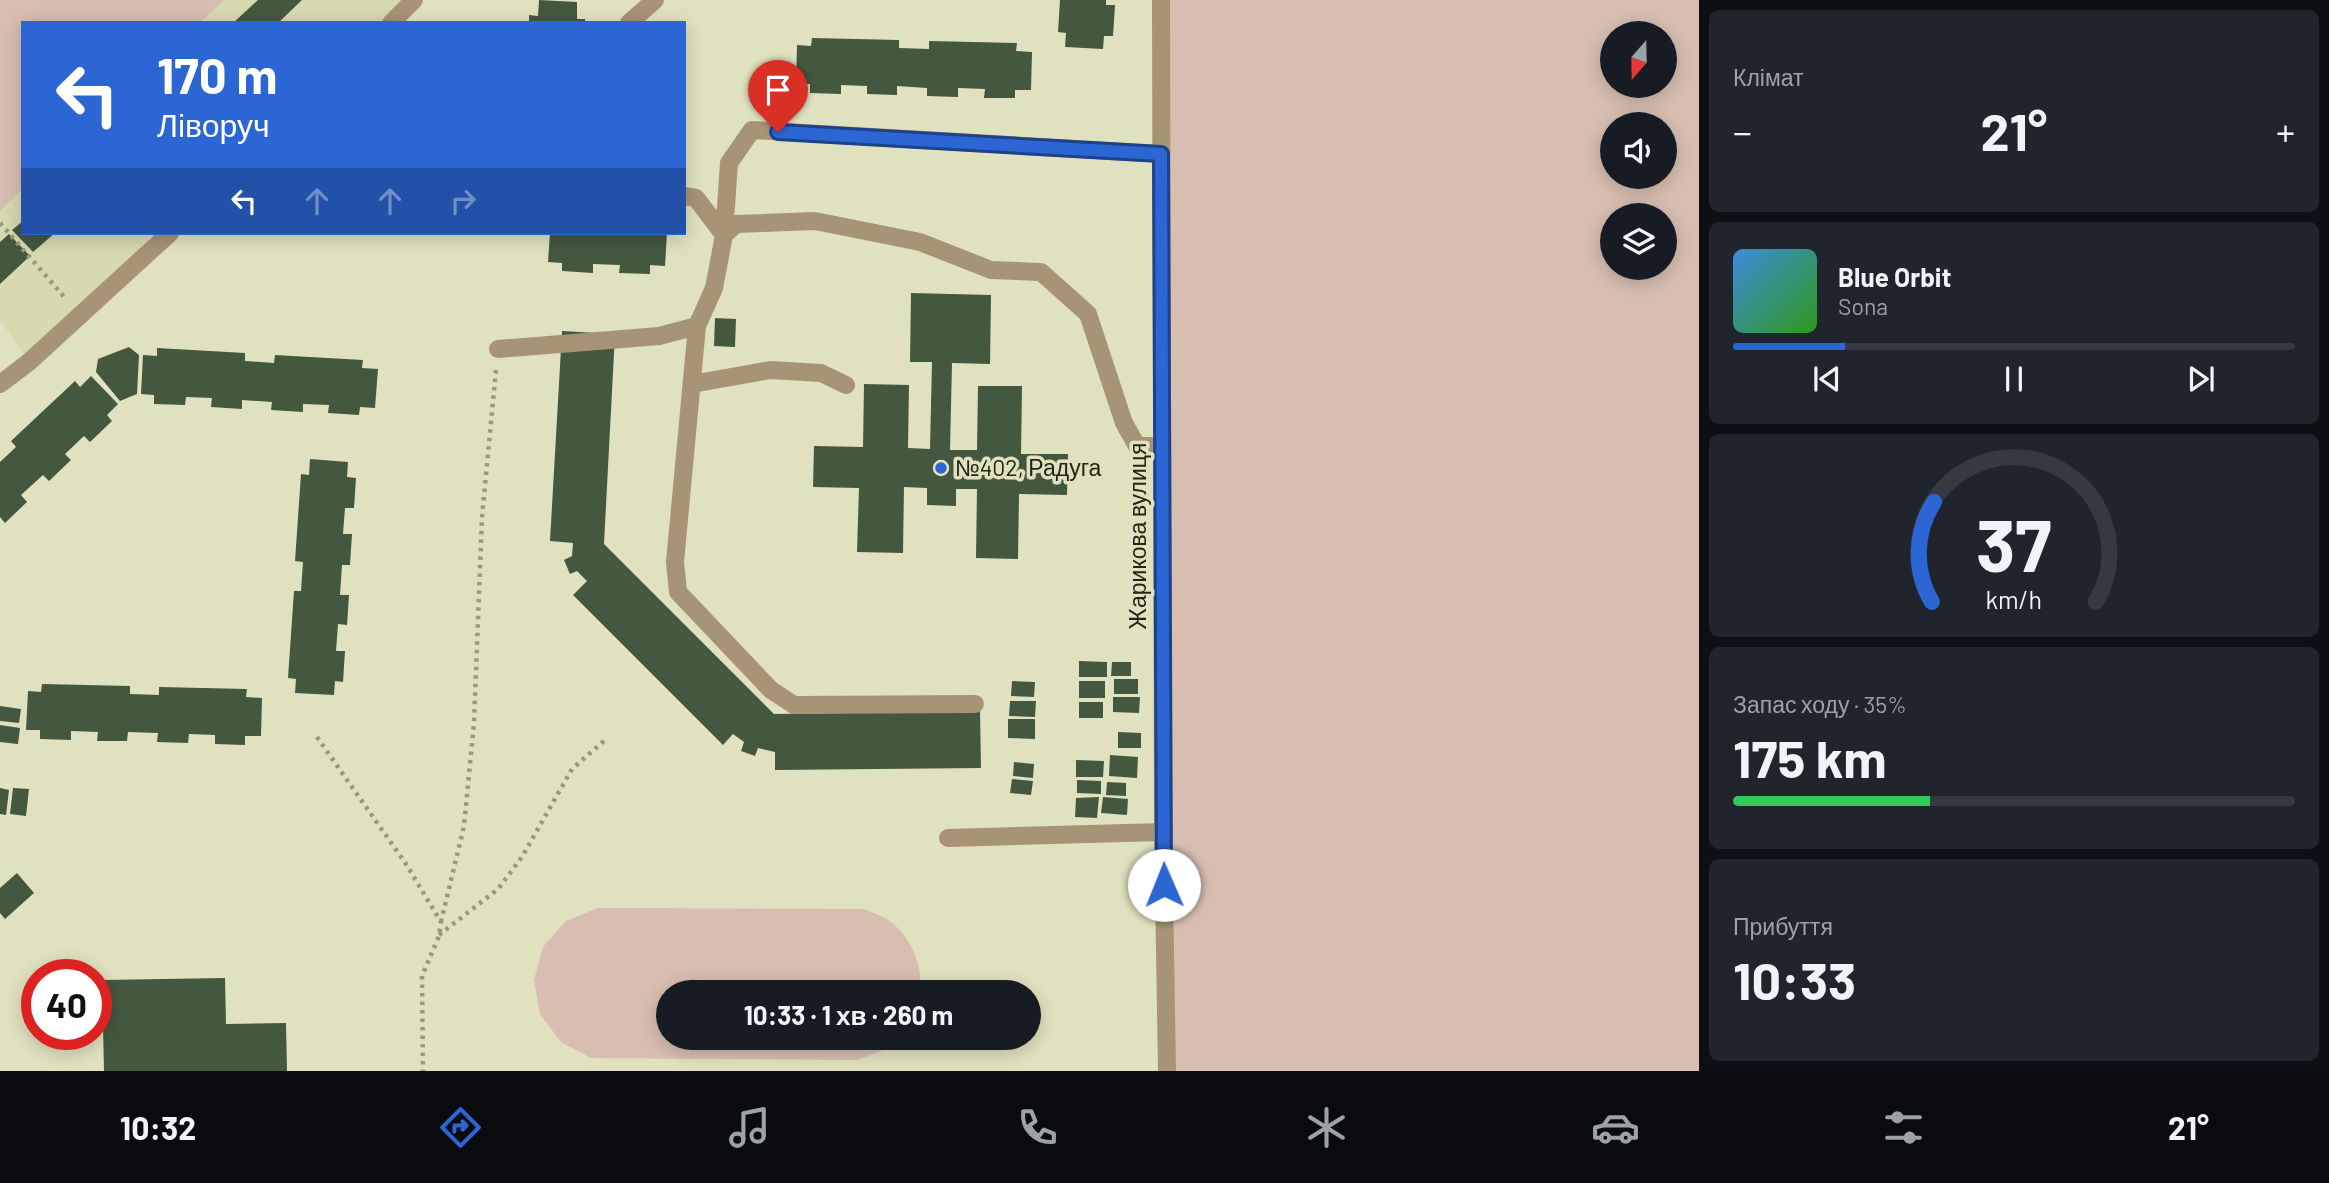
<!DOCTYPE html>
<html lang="uk">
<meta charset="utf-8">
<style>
:root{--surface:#171b24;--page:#20242c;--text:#f1f3f6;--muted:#9ea1a6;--line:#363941;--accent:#2c66d4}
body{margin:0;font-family:Barlow,sans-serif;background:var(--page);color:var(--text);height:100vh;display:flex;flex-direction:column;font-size:26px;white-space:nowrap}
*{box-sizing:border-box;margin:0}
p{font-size:23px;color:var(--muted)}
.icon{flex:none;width:38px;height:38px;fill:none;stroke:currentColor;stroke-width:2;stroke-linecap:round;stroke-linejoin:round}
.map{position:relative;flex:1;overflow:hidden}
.details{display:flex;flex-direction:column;gap:10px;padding:10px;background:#0d0f14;width:630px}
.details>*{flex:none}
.top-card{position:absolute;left:21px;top:21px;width:665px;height:214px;border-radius:0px;box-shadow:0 4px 18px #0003;background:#2c66d4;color:#fff;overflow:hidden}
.needle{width:46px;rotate:200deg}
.fabs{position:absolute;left:1600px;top:21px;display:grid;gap:14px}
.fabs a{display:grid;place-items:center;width:77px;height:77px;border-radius:50%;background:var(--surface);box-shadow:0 4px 18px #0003;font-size:35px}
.speed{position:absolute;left:21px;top:959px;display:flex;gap:14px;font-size:35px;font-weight:700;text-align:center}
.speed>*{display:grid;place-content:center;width:91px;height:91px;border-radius:50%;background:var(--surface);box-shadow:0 4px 18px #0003;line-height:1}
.speed .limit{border:10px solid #d22;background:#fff;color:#111}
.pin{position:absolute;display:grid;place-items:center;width:60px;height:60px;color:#fff;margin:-72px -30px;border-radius:50% 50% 50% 0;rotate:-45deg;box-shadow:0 0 7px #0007}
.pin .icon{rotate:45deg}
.me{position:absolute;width:77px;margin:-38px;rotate:359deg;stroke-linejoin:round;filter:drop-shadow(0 0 5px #0008)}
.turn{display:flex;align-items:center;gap:24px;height:147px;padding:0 21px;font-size:32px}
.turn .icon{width:91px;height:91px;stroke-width:2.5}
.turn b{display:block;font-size:49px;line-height:60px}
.lanes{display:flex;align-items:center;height:66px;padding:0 21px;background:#0003;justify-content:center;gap:35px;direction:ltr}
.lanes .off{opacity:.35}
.big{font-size:52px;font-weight:700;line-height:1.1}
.details .widget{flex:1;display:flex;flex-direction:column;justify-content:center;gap:10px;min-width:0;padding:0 24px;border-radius:10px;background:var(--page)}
.details .dial{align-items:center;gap:0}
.dial svg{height:182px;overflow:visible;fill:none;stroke:var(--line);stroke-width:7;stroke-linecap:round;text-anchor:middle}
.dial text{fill:var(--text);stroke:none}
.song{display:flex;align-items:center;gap:21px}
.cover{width:84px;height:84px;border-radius:10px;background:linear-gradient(135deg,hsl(210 70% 55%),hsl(110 70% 35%))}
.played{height:7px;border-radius:4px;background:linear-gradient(90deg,var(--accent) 20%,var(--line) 20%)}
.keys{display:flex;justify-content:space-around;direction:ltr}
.heat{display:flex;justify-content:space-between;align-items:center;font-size:38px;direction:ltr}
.charge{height:10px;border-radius:5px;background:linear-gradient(90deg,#34c759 35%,var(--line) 0)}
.trip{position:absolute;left:656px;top:980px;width:385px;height:70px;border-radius:35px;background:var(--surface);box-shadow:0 4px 18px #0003;font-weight:700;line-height:70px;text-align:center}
.tab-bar{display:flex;height:112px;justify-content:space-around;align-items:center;background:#090b0e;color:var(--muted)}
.tab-bar .icon{width:49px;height:49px}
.tab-bar .selected{color:var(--accent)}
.tab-bar b{font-size:32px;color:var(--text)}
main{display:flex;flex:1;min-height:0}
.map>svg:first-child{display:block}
.built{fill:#d7daaf}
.green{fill:#d7beb1;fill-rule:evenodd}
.building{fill:#445840}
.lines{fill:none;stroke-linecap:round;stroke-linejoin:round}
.path{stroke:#98997e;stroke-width:4.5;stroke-dasharray:3.5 5;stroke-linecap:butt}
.minor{stroke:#a79474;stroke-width:18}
.route-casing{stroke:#1d428a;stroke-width:18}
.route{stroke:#2c66d4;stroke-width:12}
.poi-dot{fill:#2c66d4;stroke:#e0e2bf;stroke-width:2.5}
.labels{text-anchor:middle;stroke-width:7;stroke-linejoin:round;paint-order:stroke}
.poi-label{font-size:23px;fill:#242417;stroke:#e0e2bf;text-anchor:start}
.street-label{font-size:23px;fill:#242417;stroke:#e0e2bf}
</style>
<main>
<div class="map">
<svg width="1699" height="1071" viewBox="0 0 1699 1071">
<rect width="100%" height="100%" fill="#e0e2bf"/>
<!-- built -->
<g class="built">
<path d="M224,0H406L379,23H200Z"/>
<path d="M23,189V233H154L81,316L29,362L0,320V211Z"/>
</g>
<!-- green -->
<g class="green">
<path d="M0,0H224L200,23H23V189L0,211Z"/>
<path d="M1161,0H1699V1071H1167ZM1612,33H1664V86H1612ZM1612,124H1664V177H1612ZM1612,215H1664V268H1612Z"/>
<path d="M598,908L864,909C871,912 879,915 885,918C909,932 924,965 920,992H668V1038H897L883,1050L857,1060L591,1058L561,1042L540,1014L534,980L543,947L566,921Z"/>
</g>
<!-- building -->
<g class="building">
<path d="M258,0H302L278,23H233Z"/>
<path d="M539,0L577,2V19H585V23H529V15L538,16Z"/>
<path d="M1060,0H1106V5H1115L1113,36H1104L1103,49L1065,47L1066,33L1058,32Z"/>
<path d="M812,38L899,40V48L929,49V41L1017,43L1016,51L1032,52L1031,90H1015V98H984L985,89L958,88V97L927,96V88L897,86V95L867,94V86L841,85V94L810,93V84H796L797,45L811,46Z"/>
<path d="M23,221V233H55L33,252L12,230Z"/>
<path d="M550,233H667L665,266L650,265V274L619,273L620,265L593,264V273L562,271V263L548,262Z"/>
<path d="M9,234L30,256L0,284V242Z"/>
<path d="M911,293L991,295L990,364L952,363L950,450H977L978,386H1022L1021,454H1068L1067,495L1019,494L1018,559L976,558L977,489H956V506L927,505V488L904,487L903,553L857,552L859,488L813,487L814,446L863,447L864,384L909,385L908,448L930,449L932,362H910Z"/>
<path d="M715,318L736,319L735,347L714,346Z"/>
<path d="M562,331L615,334L604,544L774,714L980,711L981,768L775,770V752L758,748L755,756L741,751L744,742L733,734L723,745L573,595L587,581L577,571L570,574L564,560L572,556L573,543L550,541Z"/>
<path d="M129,347L139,355L137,394L120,401L96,372L98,359Z"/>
<path d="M157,348L245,353V361L274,363L275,355L363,360L362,368L378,369L375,408L360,407L359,415L328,413L329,405L303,404V412L271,410L272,402L242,400V409L211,407L212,398L186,397L185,405L154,404V395L141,394L143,355L157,356Z"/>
<path d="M91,376L118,404L107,415L112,421L90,442L84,436L65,454L71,460L49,481L43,475L21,495L27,502L5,523L0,517V462L16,447L11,441L75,381L80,387Z"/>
<path d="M310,459L348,462L347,477L356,478L354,508H345L343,534H352L350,565H342L340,595H349L347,625L338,624L336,651H345L343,682L335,681L334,695L295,693L296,679L288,678L294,591H301L303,562L295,561L301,474L309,475Z"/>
<path d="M1079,661L1107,662V677H1079Z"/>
<path d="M1112,662H1131V676H1111Z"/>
<rect x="1114" y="679" width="24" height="15"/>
<path d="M1012,681L1035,682L1034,697L1011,696Z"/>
<rect x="1079" y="681" width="26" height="17"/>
<path d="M42,684L130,686V694L159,695V687L247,689L246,697L262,698L261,736H245V745L215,744V735L189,734L188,743L157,742L158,733L128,732L127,741H97L98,732L71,731V740L40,739V730H26L28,691L41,692Z"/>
<path d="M1113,697H1140L1139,713L1113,712Z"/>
<path d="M1010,701H1036L1035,717L1009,716Z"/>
<rect x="1079" y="702" width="24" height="16"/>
<path d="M0,706L21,709L19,723L0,721Z"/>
<path d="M1008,719H1035V739L1008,738Z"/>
<path d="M0,725L20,728L18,744L0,742Z"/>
<path d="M1118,732L1141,733V748H1118Z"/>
<path d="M1110,755L1138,757L1137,778L1109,776Z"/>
<path d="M1076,760L1104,761L1103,777H1076Z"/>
<path d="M1014,762L1034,764L1033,778L1013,776Z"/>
<path d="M1012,779L1033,781L1031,795L1010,793Z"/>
<path d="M1077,780L1101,781V794L1077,793Z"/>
<path d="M1107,782L1126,783V796L1106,795Z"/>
<path d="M0,788L9,790L6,815L0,814Z"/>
<path d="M13,788L29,789L26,816L10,814Z"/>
<path d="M1099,797L1097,818L1075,817L1076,798Z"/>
<path d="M1103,797L1128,799L1127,815L1101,813Z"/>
<path d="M17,873L34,893L5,919L0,913V888Z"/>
<path d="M225,978L226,1024L286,1023L287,1071H104L102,980Z"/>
</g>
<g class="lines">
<!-- path -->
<g class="path">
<path d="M0,223L66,299"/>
<path d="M317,737L406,864L441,922L439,936L422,976L423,1071"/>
<path d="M441,922L464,826L474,723L482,517L496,370"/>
<path d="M439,935L498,889L522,857L572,769L605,740"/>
</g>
<!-- minor -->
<g class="minor">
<path d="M1161,0L1163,832L1167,1071"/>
<path d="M391,23L414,0"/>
<path d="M629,23L655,0"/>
<path d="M684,196L696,198L724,235"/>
<path d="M724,235L729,163L752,130L1161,154"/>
<path d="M697,326L675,562L678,592L771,690L794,705L975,704"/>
<path d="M498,349L659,336L697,326L714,288L724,235L736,224L815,221L920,242L991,270L1041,272L1088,314L1124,423L1137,446H1162"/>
<path d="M0,384L29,362L170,233"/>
<path d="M692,384L770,370L821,373L846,385"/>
<path d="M948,838L1163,832"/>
</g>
</g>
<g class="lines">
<!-- route casing -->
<g class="route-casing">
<path id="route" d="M778,132L1161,154L1164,885"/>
</g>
<!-- route -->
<use href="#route" class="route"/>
</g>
<!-- markers -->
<circle class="poi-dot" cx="941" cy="468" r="7"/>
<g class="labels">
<!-- poi labels -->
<g class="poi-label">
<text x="955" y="476">№402, Радуга</text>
</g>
<!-- street labels -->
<g class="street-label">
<text transform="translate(1138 536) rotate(-90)" y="8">Жарикова вулиця</text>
</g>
</g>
</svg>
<div class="fabs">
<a><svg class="needle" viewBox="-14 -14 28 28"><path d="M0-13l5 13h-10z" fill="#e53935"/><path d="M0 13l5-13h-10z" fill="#9ea1a6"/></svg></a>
<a><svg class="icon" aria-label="sound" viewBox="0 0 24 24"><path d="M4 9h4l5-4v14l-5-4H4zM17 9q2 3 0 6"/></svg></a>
<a><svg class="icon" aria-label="layers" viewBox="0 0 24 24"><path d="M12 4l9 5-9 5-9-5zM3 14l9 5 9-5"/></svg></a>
</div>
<div class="speed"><div class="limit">40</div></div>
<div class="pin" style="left:778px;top:132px;background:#d93025"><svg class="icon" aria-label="arrive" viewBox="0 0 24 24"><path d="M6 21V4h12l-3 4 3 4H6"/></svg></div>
<svg class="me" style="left:1164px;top:885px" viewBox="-20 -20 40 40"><circle r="19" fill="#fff"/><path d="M0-13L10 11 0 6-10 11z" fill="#2c66d4"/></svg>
<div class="trip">10:33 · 1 хв · 260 m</div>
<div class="top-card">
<div class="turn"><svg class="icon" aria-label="left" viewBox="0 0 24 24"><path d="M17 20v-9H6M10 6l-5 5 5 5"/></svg><div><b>170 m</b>Ліворуч</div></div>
<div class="lanes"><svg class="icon" aria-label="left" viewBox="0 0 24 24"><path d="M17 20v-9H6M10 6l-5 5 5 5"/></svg><svg class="icon off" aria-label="ahead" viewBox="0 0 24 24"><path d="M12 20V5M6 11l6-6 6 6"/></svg><svg class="icon off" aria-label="ahead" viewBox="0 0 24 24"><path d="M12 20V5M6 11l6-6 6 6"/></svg><svg class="icon off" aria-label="right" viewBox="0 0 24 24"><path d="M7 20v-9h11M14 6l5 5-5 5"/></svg></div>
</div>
</div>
<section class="details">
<div class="widget"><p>Клімат</p>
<div class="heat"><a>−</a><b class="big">21°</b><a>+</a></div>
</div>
<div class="widget">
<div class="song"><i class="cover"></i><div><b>Blue Orbit</b><p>Sona</p></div></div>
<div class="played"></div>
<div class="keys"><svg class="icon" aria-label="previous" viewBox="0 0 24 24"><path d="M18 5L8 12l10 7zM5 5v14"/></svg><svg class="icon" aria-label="pause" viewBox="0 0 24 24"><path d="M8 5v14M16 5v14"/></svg><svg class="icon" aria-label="next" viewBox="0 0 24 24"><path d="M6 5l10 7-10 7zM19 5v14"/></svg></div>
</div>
<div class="widget dial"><svg viewBox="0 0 100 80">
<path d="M14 69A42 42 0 1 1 86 69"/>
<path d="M14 69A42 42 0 0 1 15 25" stroke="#2c66d4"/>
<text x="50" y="56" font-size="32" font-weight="700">37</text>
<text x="50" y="72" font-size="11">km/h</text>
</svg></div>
<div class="widget"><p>Запас ходу · 35%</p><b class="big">175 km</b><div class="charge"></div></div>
<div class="widget"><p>Прибуття</p><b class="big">10:33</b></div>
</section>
</main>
<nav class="tab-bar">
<b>10:32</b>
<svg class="icon selected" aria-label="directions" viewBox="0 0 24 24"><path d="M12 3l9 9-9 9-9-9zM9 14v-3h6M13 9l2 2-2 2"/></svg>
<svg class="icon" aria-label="music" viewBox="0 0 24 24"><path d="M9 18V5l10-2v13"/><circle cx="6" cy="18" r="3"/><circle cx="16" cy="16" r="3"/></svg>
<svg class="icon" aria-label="phone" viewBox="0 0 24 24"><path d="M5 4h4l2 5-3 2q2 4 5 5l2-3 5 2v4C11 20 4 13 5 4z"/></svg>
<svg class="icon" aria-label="climate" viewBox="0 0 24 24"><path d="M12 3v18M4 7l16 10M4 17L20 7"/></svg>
<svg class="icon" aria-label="car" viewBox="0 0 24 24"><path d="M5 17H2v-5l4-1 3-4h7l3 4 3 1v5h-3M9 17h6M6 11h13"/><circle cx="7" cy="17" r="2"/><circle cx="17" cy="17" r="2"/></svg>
<svg class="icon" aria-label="filters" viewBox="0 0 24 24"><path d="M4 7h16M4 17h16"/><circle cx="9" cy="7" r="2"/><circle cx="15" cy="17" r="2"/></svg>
<b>21°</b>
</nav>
